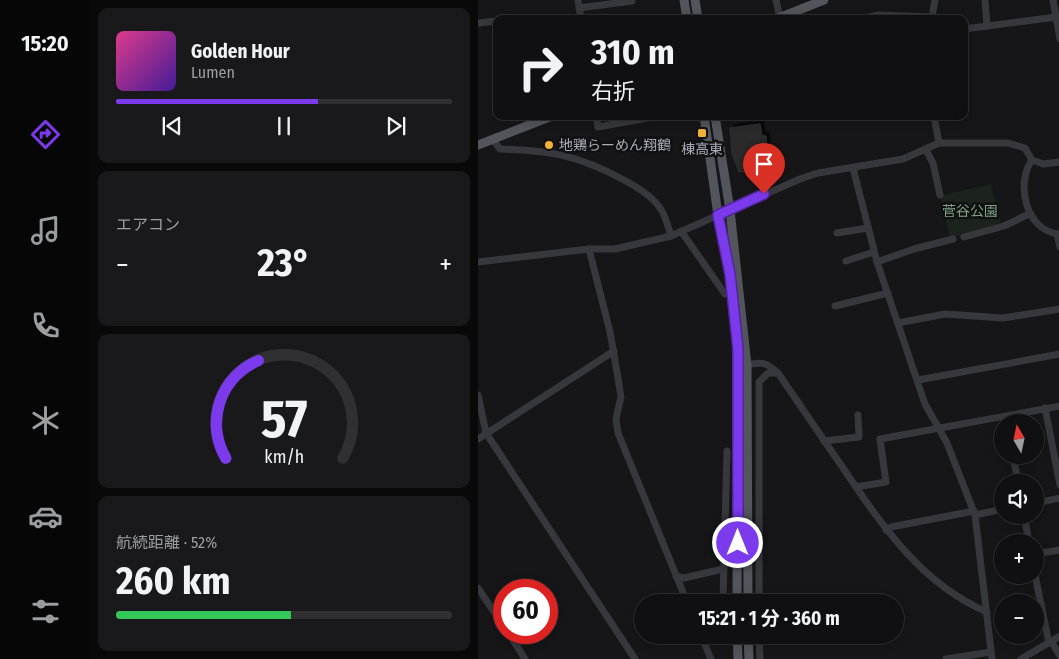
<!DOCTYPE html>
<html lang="ja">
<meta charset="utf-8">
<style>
:root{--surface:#101012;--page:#19191b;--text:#f1f3f6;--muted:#9c9d9f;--line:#303032;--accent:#7c3aed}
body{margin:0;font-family:"Fira Sans Condensed","Noto Sans JP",sans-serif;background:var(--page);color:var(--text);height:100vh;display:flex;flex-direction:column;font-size:19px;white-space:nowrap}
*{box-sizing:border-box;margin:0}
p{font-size:16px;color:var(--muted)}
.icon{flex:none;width:28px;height:28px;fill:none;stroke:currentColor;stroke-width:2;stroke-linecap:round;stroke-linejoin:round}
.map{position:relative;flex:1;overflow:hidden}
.panel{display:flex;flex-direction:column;gap:8px;padding:8px;background:#09090a;width:388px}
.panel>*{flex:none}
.guide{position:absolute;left:15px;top:15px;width:475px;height:105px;border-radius:10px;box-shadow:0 2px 12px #0003,0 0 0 1px var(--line);background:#101012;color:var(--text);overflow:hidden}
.needle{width:32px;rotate:351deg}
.buttons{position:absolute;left:516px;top:414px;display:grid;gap:10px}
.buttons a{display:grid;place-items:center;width:50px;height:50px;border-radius:50%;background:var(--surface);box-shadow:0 2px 12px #0003,0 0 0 1px var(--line);font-size:25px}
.speed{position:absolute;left:15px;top:579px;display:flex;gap:10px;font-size:25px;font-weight:700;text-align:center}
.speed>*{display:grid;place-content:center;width:65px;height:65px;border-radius:50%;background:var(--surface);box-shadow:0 2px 12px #0003,0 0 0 1px var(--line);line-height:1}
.speed .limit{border:8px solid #d22;background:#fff;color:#111}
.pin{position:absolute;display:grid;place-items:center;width:42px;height:42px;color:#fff;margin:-51px -21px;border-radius:50% 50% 50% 0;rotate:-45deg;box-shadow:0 0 5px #0007}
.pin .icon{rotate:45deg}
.me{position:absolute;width:55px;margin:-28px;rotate:0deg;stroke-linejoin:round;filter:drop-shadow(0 0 4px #0008)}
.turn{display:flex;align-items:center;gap:18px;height:105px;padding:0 15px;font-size:22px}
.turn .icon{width:65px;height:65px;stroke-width:2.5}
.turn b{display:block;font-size:35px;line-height:42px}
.big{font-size:38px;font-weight:700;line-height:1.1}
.panel .card{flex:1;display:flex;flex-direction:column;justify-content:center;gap:8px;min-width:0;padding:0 18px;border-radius:10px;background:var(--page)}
.panel .dial{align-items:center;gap:0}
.dial svg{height:130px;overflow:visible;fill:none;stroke:var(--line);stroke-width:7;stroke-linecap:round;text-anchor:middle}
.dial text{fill:var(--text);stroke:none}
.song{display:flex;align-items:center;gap:15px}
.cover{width:60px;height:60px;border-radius:8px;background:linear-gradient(135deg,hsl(330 70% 55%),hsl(260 70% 35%))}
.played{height:5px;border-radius:2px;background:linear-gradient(90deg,var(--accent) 60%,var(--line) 60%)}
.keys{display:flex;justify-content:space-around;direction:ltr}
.heat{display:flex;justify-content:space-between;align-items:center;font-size:28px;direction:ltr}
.charge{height:8px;border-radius:4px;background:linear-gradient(90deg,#34c759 52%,var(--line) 0)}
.trip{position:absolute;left:156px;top:594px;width:270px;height:50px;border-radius:25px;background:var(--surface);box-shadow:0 2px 12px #0003,0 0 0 1px var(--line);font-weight:700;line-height:50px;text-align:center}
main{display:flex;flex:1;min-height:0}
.dock{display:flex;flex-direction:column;width:90px;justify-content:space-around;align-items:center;background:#060607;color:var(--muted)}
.dock .icon{width:35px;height:35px}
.dock .selected{color:var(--accent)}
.dock b{font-size:22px;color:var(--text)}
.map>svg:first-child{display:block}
.green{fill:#1c231d}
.building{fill:#29292c;stroke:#303034;filter:url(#shadow)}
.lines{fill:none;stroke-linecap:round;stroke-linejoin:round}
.minor{stroke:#37383d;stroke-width:7}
.major{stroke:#53555c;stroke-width:9}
.route-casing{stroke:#51269a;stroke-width:12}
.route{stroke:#7c3aed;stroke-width:9}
.poi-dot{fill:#f2b134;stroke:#111113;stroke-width:2}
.labels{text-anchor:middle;stroke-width:5;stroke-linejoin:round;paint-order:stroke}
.poi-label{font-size:14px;fill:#a8adb8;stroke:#111113;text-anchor:start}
.park-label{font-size:14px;fill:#7fa381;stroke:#111113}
</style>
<main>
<nav class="dock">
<b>15:20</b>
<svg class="icon selected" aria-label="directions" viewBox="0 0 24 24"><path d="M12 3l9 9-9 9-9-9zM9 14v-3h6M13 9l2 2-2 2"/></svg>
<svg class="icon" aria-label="music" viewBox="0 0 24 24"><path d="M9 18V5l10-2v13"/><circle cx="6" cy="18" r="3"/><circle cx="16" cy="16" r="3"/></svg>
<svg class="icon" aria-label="phone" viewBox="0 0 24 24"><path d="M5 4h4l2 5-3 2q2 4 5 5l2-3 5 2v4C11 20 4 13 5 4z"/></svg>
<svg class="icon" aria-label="climate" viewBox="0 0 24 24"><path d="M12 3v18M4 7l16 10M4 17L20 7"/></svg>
<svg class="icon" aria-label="car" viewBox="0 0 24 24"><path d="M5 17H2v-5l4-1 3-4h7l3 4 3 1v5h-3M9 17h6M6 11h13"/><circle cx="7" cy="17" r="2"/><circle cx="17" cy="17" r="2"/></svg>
<svg class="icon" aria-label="filters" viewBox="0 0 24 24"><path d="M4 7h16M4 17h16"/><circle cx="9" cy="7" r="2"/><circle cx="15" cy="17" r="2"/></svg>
</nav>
<section class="panel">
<div class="card">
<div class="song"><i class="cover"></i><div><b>Golden Hour</b><p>Lumen</p></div></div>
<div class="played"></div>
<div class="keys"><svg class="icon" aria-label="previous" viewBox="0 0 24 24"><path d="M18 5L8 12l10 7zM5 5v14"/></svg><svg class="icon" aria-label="pause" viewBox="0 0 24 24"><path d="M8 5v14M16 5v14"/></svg><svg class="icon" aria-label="next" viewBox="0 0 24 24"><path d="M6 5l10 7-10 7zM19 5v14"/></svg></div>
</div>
<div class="card"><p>エアコン</p>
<div class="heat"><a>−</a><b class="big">23°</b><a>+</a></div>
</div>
<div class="card dial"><svg viewBox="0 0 100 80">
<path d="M14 69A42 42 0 1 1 86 69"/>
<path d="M14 69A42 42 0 0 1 34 9" stroke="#7c3aed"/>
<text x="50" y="56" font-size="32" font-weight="700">57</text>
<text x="50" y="72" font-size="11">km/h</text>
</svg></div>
<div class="card"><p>航続距離 · 52%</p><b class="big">260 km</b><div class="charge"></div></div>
</section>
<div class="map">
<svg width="582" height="659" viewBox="0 0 582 659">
<defs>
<filter id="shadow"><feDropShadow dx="3.5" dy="-3.5" stdDeviation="0" flood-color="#0009"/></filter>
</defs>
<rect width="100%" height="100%" fill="#161618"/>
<!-- green -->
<path class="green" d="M513,184L523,225L472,238L462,196Z"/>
<!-- building -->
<path class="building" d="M282,124L284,136H288L289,168L261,172L254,154L252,128Z"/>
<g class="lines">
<!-- minor -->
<g class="minor">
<path d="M100,0L103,19"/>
<path d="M298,0L302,19"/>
<path d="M507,0L509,26"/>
<path d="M575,0L582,39"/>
<path d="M101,8L154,1"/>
<path d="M454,17L457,0"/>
<path d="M385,19L400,15L454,17L460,19"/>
<path d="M0,23L19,21"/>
<path d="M486,29L578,17"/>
<path d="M118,116L120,127L180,116"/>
<path d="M456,116L461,143"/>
<path d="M15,140L22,149C74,151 100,155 146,180C159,187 174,196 182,208C188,216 190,227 193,236"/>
<path d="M448,150L455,163L462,195"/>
<path d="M554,160L565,164L582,162"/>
<path d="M375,168L399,262L447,404L469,443L497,515L514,659"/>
<path d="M203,231L247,294"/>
<path d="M359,233L390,228"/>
<path d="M579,234L582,247"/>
<path d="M486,237L526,226L551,214"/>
<path d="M111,249L132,332L140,378L143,397L138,419L140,433L209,602"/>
<path d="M368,261L396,252"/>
<path d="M0,262L111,249H137L193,236L322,179L340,173L425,159L461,143H530L547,148L554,160C537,184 548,232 582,234"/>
<path d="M399,262L436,249L475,239"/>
<path d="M357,306L410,293"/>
<path d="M420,323L467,314L525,318L582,309"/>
<path d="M269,365C284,361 289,363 300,373C322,405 343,436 365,468C403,524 443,584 509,612"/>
<path d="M440,380L582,354"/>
<path d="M0,395L8,433L157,659"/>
<path d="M567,408L582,485"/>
<path d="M0,439L136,351"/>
<path d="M346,441L381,437L380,415"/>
<path d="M535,455L540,482"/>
<path d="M378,487L408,482L402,439L582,406"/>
<path d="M558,503L582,498"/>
<path d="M497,515L525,509"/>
<path d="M546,515L551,542"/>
<path d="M408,530L413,527L496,511"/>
<path d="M558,554L582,550"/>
<path d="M557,575L571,643"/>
<path d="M198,576L206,578L245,569"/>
<path d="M0,588L26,627"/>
<path d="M245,602L249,451"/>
<path d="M281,602V382L290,373H300"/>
<path d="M30,632L47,659"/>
<path d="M223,635L233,659"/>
<path d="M281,635L282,659"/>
<path d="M573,641L582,656"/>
<path d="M468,659L513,652"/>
<path d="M543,659L582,636"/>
</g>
<!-- major -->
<g class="major">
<path d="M206,0L209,19"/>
<path d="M217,0L220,19"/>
<path d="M298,19L346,0"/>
<path d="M226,116L240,215L252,274L260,349L259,602"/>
<path d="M237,116L252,210L269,365L270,602"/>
<path d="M0,145L74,116"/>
<path d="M259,635L260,659"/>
<path d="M270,635L271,659"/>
</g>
</g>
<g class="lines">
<!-- route casing -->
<g class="route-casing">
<path id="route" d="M260,543V349L252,274L240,215L286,194"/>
</g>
<!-- route -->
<use href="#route" class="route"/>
</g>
<!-- markers -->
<g class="poi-dot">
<rect x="219" y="128" width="10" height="10" rx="2.5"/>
<circle cx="71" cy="145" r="5"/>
</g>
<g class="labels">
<!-- poi labels -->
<g class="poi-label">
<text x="81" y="150">地鶏らーめん翔鶴</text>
<text x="224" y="154" text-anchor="middle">棟高東</text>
</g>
<!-- park labels -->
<g class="park-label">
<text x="492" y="216">菅谷公園</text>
</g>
</g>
</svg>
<div class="buttons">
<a><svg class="needle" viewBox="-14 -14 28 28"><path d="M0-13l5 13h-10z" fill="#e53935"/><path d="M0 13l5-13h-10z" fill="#9c9d9f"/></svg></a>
<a><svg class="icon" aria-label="sound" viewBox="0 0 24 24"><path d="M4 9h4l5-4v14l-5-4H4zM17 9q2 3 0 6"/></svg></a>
<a>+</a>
<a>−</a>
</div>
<div class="speed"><div class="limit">60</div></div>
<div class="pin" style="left:286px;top:194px;background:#d93025"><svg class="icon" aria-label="arrive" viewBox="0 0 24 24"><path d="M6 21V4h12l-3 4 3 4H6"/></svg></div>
<svg class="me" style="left:260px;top:543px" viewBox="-20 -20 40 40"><circle r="17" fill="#7c3aed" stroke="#fff" stroke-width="3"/><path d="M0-11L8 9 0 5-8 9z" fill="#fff"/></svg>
<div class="trip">15:21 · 1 分 · 360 m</div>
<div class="guide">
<div class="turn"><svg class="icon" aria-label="right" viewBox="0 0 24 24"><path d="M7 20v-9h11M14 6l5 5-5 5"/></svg><div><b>310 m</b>右折</div></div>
</div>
</div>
</main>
